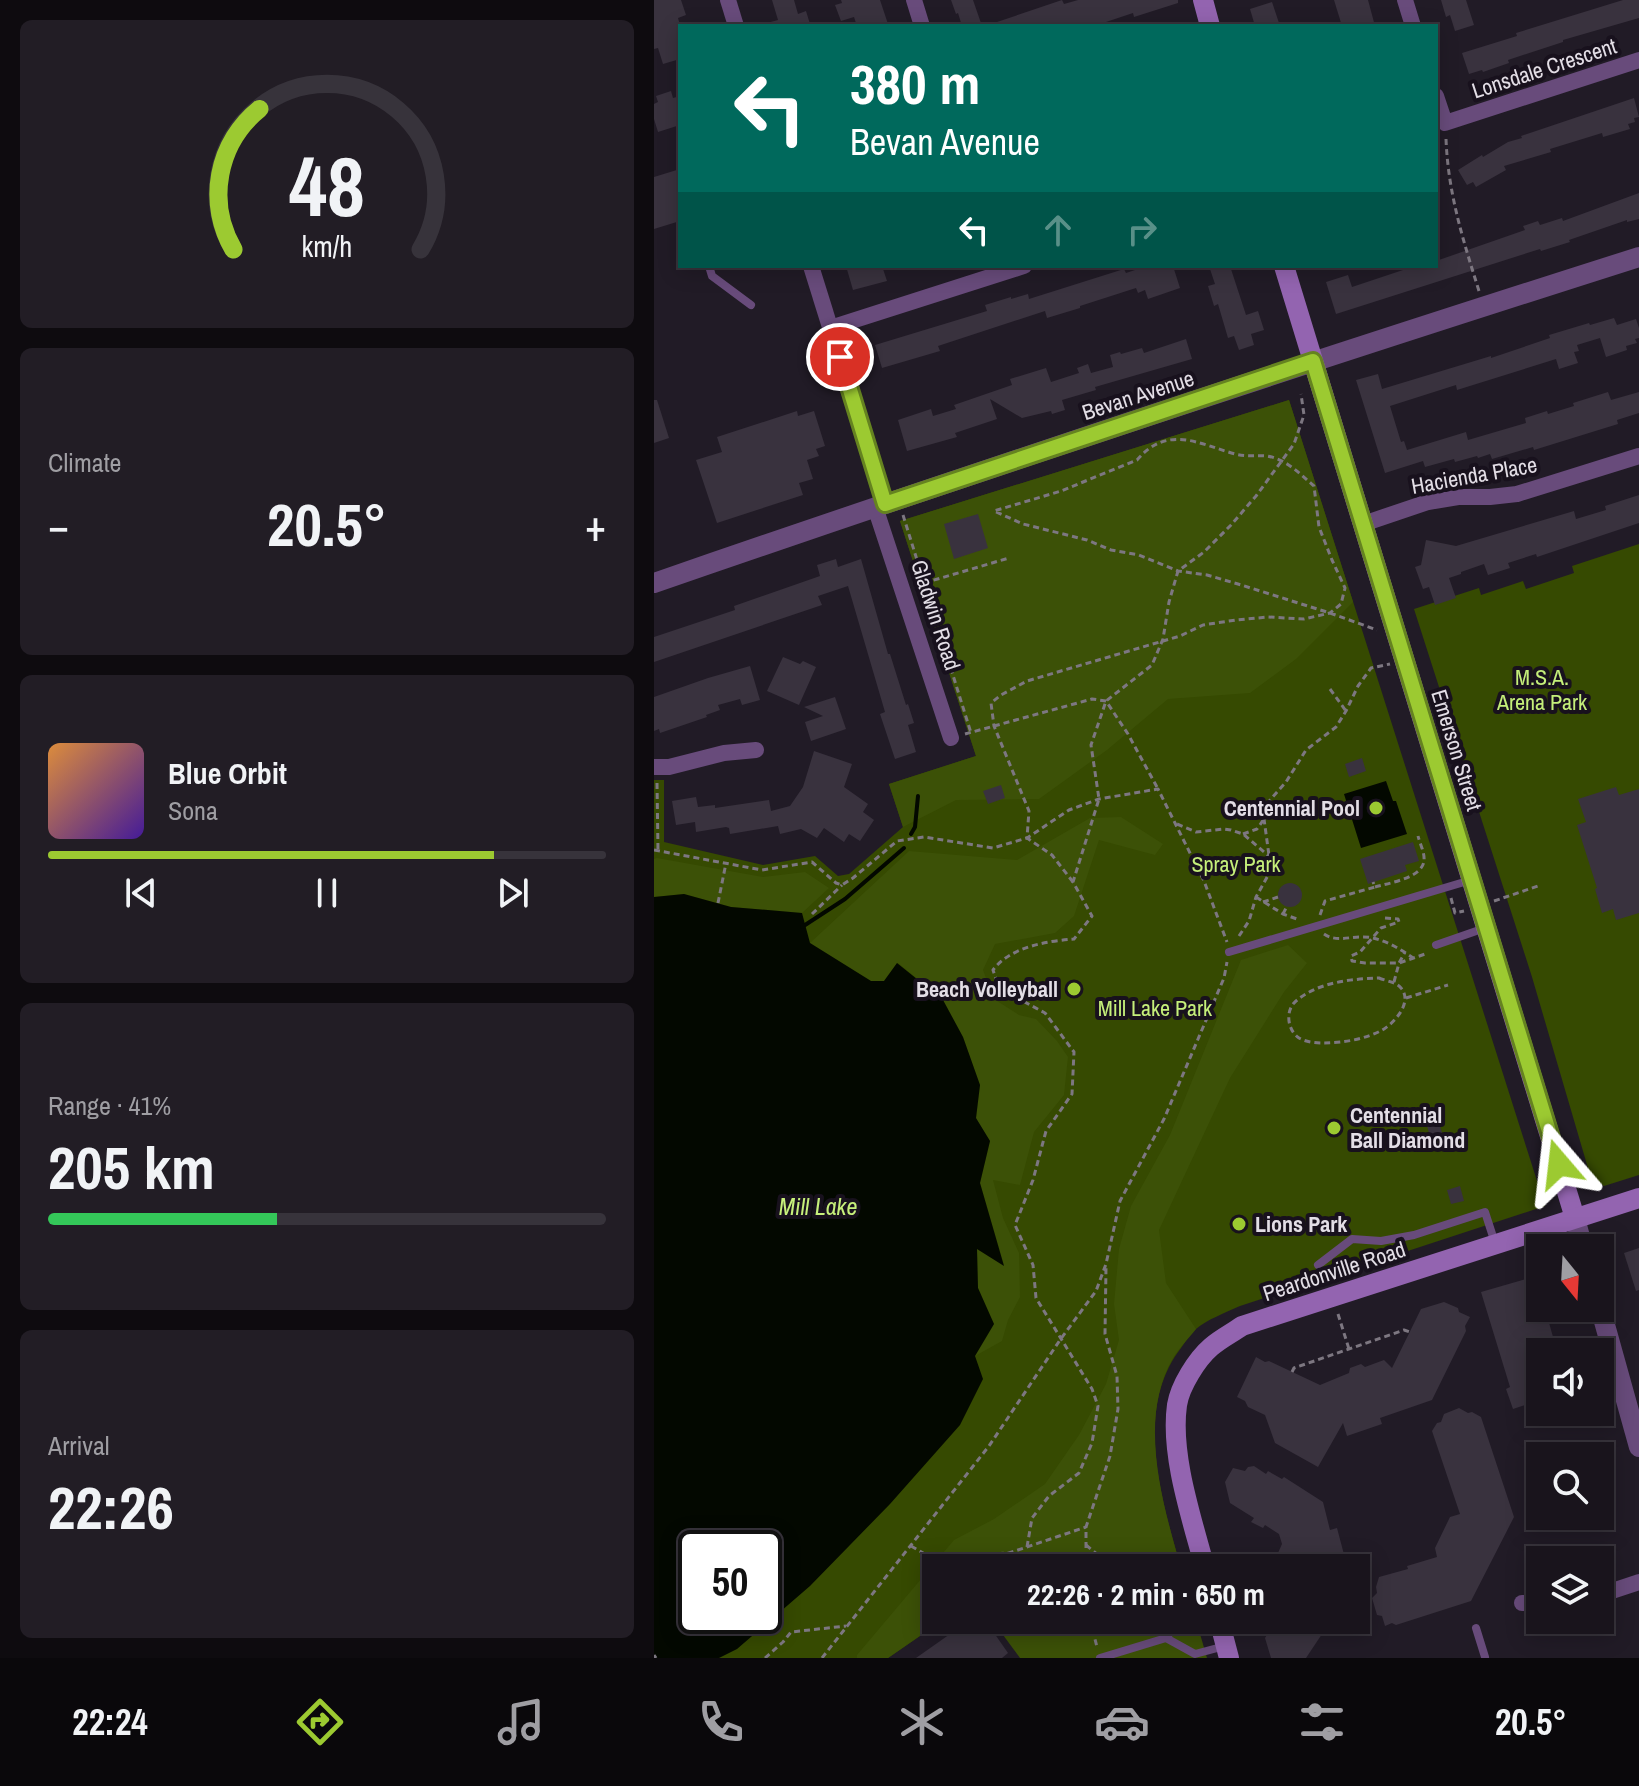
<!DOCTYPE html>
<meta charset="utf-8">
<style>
:root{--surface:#19141c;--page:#221d25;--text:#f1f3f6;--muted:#9f9ea3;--line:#37333b;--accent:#9cca31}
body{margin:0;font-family:"Archivo Narrow",sans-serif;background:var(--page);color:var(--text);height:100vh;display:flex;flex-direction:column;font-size:30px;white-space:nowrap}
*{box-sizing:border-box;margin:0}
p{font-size:26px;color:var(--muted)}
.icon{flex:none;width:44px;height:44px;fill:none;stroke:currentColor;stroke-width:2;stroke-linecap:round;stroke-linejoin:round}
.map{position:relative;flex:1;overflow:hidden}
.sheet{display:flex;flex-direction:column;gap:20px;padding:20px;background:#0e0b0f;width:654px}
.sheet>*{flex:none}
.top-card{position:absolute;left:24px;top:24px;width:760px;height:244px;border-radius:0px;box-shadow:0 4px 20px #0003,0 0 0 2px var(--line);background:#00695c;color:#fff;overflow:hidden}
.needle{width:52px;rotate:162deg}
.tools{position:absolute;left:872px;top:1234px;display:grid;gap:16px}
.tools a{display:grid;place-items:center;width:88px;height:88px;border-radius:0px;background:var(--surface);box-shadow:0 4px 20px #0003,0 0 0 2px var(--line);font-size:40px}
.speed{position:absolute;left:24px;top:1530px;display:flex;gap:16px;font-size:40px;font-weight:700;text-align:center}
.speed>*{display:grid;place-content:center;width:104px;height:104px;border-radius:50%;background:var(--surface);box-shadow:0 4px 20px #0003,0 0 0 2px var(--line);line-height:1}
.speed .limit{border:4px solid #111;border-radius:12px;background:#fff;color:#111}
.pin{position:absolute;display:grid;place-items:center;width:68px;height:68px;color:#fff;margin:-34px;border:4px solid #fff;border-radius:50%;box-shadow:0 2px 8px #0007}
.me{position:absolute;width:88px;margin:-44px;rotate:343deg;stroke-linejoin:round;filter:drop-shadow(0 0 6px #0008)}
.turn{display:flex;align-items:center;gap:28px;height:168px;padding:0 40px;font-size:36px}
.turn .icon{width:104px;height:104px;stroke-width:2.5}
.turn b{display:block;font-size:56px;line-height:68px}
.lanes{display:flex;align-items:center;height:76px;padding:0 40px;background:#0003;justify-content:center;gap:40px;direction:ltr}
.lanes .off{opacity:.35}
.big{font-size:60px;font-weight:800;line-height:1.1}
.sheet .tile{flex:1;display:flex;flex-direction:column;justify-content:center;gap:12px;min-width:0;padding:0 28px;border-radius:12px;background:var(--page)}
.sheet .dial{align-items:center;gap:0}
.dial svg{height:208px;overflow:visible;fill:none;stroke:var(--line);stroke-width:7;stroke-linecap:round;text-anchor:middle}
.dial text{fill:var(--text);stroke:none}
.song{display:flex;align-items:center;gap:24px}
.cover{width:96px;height:96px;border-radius:12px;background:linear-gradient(135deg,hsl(30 70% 55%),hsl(260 70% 35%))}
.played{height:8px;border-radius:4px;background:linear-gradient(90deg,var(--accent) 80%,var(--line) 80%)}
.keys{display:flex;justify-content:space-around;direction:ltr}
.heat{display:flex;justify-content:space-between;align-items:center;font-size:44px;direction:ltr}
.charge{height:12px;border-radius:6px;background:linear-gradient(90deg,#34c759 41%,var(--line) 0)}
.trip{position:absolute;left:268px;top:1554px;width:448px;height:80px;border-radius:0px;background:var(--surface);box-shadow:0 4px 20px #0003,0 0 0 2px var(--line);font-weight:800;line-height:80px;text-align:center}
.tab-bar{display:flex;height:128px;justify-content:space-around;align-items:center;background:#0a080b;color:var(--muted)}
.tab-bar .icon{width:56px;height:56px}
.tab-bar .selected{color:var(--accent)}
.tab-bar b{font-size:36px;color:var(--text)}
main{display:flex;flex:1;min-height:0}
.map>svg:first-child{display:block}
.green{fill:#364a01;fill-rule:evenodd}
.forest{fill:#3c5107}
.water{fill:#030800;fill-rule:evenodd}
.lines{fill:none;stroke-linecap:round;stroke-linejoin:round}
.stream{stroke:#030800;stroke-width:4}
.building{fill:#39323e}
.path{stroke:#7d7781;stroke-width:3;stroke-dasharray:6 4;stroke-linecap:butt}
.service{stroke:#684b7b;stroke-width:8}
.minor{stroke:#684b7b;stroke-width:16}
.tertiary{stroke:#684b7b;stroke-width:20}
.secondary{stroke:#9364b0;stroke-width:20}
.route-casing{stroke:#658320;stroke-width:20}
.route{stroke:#9cca31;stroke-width:14}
.poi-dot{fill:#9cca31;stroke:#18111d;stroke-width:3}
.labels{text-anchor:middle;stroke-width:8;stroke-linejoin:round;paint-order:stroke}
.street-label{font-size:22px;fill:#e3dee6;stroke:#18111d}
.park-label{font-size:22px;fill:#c5ef7a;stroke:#18111d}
.poi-label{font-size:22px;font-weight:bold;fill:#e3dee6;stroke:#18111d;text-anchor:end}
.water-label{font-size:24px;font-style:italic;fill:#c7f07b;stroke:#18111d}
</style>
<main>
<section class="sheet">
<div class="tile dial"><svg viewBox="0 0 100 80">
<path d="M14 69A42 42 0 1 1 86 69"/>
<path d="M14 69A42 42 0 0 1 24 15" stroke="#9cca31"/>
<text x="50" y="56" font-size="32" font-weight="700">48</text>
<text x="50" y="72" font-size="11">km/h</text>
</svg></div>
<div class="tile"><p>Climate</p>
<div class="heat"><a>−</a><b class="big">20.5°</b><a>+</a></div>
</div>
<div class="tile">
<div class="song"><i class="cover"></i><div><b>Blue Orbit</b><p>Sona</p></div></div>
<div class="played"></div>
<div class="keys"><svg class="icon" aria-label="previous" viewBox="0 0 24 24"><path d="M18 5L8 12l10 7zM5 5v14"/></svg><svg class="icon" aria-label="pause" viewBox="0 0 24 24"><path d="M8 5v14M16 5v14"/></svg><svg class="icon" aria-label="next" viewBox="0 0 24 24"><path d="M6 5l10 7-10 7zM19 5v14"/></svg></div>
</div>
<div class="tile"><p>Range · 41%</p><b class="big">205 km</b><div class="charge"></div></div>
<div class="tile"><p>Arrival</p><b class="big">22:26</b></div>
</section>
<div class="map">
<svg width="985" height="1658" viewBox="0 0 985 1658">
<rect width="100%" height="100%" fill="#211b26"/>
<!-- green -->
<g class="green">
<path d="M635,400L891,1206L586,1306C573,1312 552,1320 542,1329C536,1334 531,1342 527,1348C479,1410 508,1501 527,1568H282V1620H289L234,1658H0V780H10V842L109,865L161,856L184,876L195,874L249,827L235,784L322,756L246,521ZM42,1548H110V1616H42Z"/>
<path d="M985,544V1175L950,1186L936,1175L878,977L760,609L825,588L827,595L869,581L872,589L920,573L918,566Z"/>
</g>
<!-- forest -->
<g class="forest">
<path d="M635,400L699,602L642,659L596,693L514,699L453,750L385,799L302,800L249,827L235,784L322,756L246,521Z"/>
<path d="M467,817L509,844L501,855L445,840L420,916L401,933L341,944L329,970L340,999L365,1015L382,1019L403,1041L414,1057L410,1095L380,1132L366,1185L339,1180L349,1218L365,1253L366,1297L354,1320L348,1341L321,1356L340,1324L324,1288L323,1249L350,1265L326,1183L336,1141L322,1119L326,1085L309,1037L289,1000L244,963L230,981H217L156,943L255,851L363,860L436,818Z"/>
<path d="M3,858L109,877L151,872L175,888L148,913L77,907L30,894L0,897V859Z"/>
<path d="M634,945L653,963L630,992L576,1078L505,1230L512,1283L542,1329C535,1338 525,1348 519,1358C483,1419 509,1505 527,1568H282V1620H289L234,1658H203V1655L300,1540L340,1519L391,1484L425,1435L452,1384L465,1340L460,1304L465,1249L477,1206L516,1135L587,960Z"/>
<path d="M338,1620H542L553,1658H366Z"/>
</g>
<!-- water -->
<g class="water">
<path d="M732,781L739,801H742L753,834L707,848L690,794Z"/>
<path d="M30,894L77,907L148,913L156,943L217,981H230L243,963L289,1000L309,1037L326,1085L322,1118L336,1141L326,1183L350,1266L323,1249L324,1288L340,1324L321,1356L329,1379L306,1425L236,1504L156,1586L83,1649L65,1658H0V897ZM42,1548H110V1616H42Z"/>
</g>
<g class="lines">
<!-- stream -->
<g class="stream">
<path d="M257,834L261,827L264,796"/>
<path d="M148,927L191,899L250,848"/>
</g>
</g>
<!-- building -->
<g class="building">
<path d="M0,0H27L32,15L24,18L26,25V59L9,64L4,48L0,49Z"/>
<path d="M118,0H140L144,14L152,11L156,24L150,26H114L113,23L124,20Z"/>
<path d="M187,0H226L234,24L228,26H203L200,17L187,21L181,5L188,3Z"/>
<path d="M297,0H319L328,26H308L304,13L302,14Z"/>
<path d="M408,0L410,4L424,0H524V3L480,17L479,13L452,22L453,26H341L340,23Z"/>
<path d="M680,0H714L721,26H688Z"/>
<path d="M787,0H812L820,25L801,31L796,15L792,17Z"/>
<path d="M969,0H985V18L909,40V42L854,60L855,63L829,72L828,70L815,74L808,53L863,36L862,33Z"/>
<path d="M618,2L626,26H601L596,9Z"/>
<path d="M17,91L19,98L26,96V125L4,132L0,119V104L4,102L2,96Z"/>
<path d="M980,98L985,117L980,118L981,122L974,124L976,129L949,137L948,133L896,149L897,152L850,166L852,170L822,187L819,182L813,185L804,170L828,155L829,157L854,142L868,138L867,136Z"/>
<path d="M26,169V221L0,229V177Z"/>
<path d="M985,193V219L973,222V220L915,240L916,242L887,251L886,249L682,314L672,282L694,275L698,287L761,266H782V261L871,230L869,226L884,221L886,225L908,218L909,221Z"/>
<path d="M192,266H228L233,281L199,290Z"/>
<path d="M493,266H519L526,288L494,299L491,290L484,293L482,288L426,306V308L393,318L391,311L284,346L286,351L228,368L221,345L333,311L331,305L357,297V299L374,294L375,299L470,269L472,273Z"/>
<path d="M555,266H576L592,315L604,311L610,330L597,334L600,345L585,350L580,336L574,338L564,304L560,306L554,286L561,284Z"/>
<path d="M960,318L963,325L982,319L985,328V338L981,339L983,343L972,346L973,350L952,357L946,338L923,345L925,351L920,352L924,363L905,369L902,359L803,390L802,385L736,406L747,442L750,441L753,450L812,432L814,440L872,423L871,418L893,411L894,414L920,406L919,403L954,392L957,400L985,392V413L963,420L964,424L880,450L879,447L838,459L836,454L824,458L823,456L801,462L800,459L771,467L769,461L731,473L702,380L724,374L728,389L837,356V358L896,338L895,335L935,323L936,325Z"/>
<path d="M532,339L538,359L441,387L442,390L408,400L411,410L398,414L397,411L368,418L336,399L343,419L301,433L303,437L253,451L244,420L277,409L279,416L302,409L300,405L358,385L356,379L392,368L397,382L425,373L423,368L434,364L437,373L459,367L456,355L466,352L467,354L488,348L490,353Z"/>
<path d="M0,400H3L15,438L0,443Z"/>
<path d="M143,411L144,416L160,411L171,446L162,449L165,456L153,460L159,479L145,483L149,495L63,523L42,460L68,452L63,437Z"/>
<path d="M985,495V523L883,557L882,554L854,563L856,568L834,575L830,564L807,572V574L795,578L802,598L781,605L775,587L769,589L761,567L767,565L772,540L802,546L920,511L922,519L952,510L951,506Z"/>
<path d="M324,514L334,548L300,559L290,524Z"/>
<path d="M182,559L184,567L207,559L234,654H236L252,705L254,704L260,723L254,725L262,752L241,759L226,714L231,712L194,586L164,596L168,605L0,662V637L81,610L80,606L166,576L163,565Z"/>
<path d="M129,657L146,664L149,661L162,667L145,705L113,691Z"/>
<path d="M96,666L106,700L88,705L86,699L64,705L66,710L52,715L53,717L6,733L5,729L0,731V697L54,678Z"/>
<path d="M181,697L192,729L157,741L151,722L169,716L150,707Z"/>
<path d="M160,751L198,764L190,787L214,804L209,812L220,820L206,841L195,834L190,842L170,828L163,838L147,829L126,834L124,826L76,834L75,828L72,827L42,832L41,822L22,825L18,801L42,797L44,807L61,805V808L115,800L117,811L136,806L149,787Z"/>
<path d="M708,758L712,771L695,777L691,764Z"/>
<path d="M347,785L351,798L334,804L329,791Z"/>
<path d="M962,787L965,795L985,789V913L962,920L959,909L948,913L941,889L943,888L923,825L932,822L924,799Z"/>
<path d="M759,842L765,861L751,865L753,871L714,884L706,859Z"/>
<circle cx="636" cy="895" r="12"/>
<path d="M783,1116L789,1136L777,1140L771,1119Z"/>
<path d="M806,1186L810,1201L797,1204L793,1190Z"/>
<path d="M985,1248V1290L982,1291L970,1253Z"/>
<path d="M886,1275V1308H888L889,1312H892L901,1344H899L901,1352H886V1400L871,1406V1405L859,1409L852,1389L856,1387L827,1292Z"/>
<path d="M790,1302L804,1308L805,1312L816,1317L811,1326L812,1331L778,1400L726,1418L728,1424L693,1436L689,1423L664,1467L621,1443L611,1415L594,1407L591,1401L583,1397L602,1357L611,1362L615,1361L666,1385L695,1373L696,1368L707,1364L711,1367L730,1360L738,1368L767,1309Z"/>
<path d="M805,1408L814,1413L818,1412L827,1417L860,1517L817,1601L742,1625L738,1623L731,1626L728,1616L723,1615L718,1598L723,1593L722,1587L725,1577L754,1569L753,1566L783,1557L781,1548L796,1517L806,1514L778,1431L783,1423L787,1422L790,1414Z"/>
<path d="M600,1466L612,1474L614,1471L628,1479L630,1477L669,1502L676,1530L683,1528L692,1562L685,1564L686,1568H628L624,1553L628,1544L625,1534L611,1525L609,1528L597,1522L600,1518L576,1503L571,1482L579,1468L591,1471L594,1467Z"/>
<path d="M316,1620H331L354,1653L348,1658H262Z"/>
<path d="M622,1620H680L670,1635L668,1634L652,1658H617L611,1638Z"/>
</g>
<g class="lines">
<!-- path -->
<g class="path">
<path d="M792,139C794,193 809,240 825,291"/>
<path d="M249,515L317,733"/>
<path d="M270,583L355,558"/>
<path d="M676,689L692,711"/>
<path d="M311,734L438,699L452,701L474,734L504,789"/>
<path d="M3,783L4,850"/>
<path d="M523,824L542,832L570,829L577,830L589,834L616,857"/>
<path d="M589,834L603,829L610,819"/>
<path d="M0,850L108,870L158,862L182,883L188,885L199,878L243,841L270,837L339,848L373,838L415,810L445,799L504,789L550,881L573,942"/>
<path d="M419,882L398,855L373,838L375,811L340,726L337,703L347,695L373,681L526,636L549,625L582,620L614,617L650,619L676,613L687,604L691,588L678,560L665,527L660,486C646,474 632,459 613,456C602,455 592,457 581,454C545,444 514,424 483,460L407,491L340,511L369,524L433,540L457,550L485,555L524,571L553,575L584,584L676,613L723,630"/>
<path d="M721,887C735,883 768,878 770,861C771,853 766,844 764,836"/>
<path d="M602,897L629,914L643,919"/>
<path d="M797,898L801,913L810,911"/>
<path d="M840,901L884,886"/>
<path d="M609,902L624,897"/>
<path d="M64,903L72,863"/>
<path d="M158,914L188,885"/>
<path d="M629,914L633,906"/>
<path d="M666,915L671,901L721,887L719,882"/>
<path d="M731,918L744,919L745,922L727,928L706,952L697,956L698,961L711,963H745L774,953"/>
<path d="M670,934C682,942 693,937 707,937C725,936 745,948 759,958"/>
<path d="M585,936L595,921L602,897L617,870L610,819L616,800L632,782L652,750L682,727L692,711L704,686L717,668L736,664"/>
<path d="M725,978C732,981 742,982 747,988C759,1002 741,1022 730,1029C713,1039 689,1043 669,1043C661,1043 652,1042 645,1038C633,1030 631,1010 642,1001C664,982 697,979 725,978Z"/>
<path d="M740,982L745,963L751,952"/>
<path d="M752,998L794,985"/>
<path d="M684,1314L695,1349"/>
<path d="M638,1372L640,1368L750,1330L756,1332"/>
<path d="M432,1545L460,1568"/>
<path d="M257,1546L278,1558L355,1553L432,1527"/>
<path d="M373,1547L378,1518L395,1496L425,1473L438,1443L444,1406L438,1389L382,1298L379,1265L361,1225L379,1180L392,1131L418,1094L420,1052L391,1013L345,988L339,970C356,947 393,941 420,939L438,916L419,882L445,799L437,745L452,701L498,665L509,639L515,602L524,571L550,552L577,525L602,496L640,444L650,415L647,394"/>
<path d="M432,1568V1527L456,1456L464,1409L463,1376L451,1334L452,1268"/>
<path d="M436,1620L443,1647"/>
<path d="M0,1655L2,1658"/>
<path d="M111,1658L129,1642L137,1632L192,1626"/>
<path d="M168,1658L335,1446L406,1340L442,1291L452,1264L466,1201L510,1119L570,978L573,962"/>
</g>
<!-- service -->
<g class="service">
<path d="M55,266L58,276L97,305"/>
<path d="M782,945L831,928"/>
<path d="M575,952L817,880"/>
<path d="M664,1265L698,1239L727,1241L760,1235L831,1212L841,1243"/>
<path d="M526,1620L512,1638L541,1654L571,1646"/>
<path d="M822,1628L831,1657"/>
<path d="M446,1658L512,1638"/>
</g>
<!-- minor -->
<g class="minor">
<path d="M74,0L82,26"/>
<path d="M260,0L268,26"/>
<path d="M751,0L759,26"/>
<path d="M782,96L791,123L985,60"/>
<path d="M157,266L231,504"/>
<path d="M176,328L370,266"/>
<path d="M221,507L297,738"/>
<path d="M709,524L774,502L804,497H836L863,494L985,456"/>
<path d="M0,767H15L70,753L102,750"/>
<path d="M946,1595L985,1582"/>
<path d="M868,1603H886"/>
</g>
<!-- tertiary -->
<g class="tertiary">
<path d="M0,583C327,470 655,362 985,257"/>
<path d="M921,1218L929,1248"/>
<path d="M946,1307L985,1447"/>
</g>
<!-- secondary -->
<g class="secondary">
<path d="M549,0L556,26"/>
<path d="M630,266L921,1218"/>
<path d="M551,1568C538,1519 516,1455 523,1405C526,1386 543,1359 557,1347C566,1339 578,1333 588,1326L985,1198"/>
<path d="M565,1620L575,1658"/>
</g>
</g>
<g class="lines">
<!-- route casing -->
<g class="route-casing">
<path id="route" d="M186,357L231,504L659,361L905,1164"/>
</g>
<!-- route -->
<use href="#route" class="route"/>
</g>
<!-- markers -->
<g class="poi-dot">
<circle cx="722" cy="808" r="8"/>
<circle cx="420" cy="989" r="8"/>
<circle cx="680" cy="1128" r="8"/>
<circle cx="585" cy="1224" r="8"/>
</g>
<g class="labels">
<!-- street labels -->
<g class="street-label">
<text transform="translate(890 68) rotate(-18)" y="8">Lonsdale Crescent</text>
<text transform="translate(484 395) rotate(-18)" y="8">Bevan Avenue</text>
<text transform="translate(820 475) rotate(-10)" y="8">Hacienda Place</text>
<text transform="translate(282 615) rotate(72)" y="8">Gladwin Road</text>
<text transform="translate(803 750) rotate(73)" y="8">Emerson Street</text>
<text transform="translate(680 1271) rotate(-18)" y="8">Peardonville Road</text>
</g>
<!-- park labels -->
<g class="park-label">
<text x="888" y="685">M.S.A.<tspan x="888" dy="25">Arena Park</tspan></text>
<text x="582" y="872">Spray Park</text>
<text x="501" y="1016">Mill Lake Park</text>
</g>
<!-- poi labels -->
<g class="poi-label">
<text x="706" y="816">Centennial Pool</text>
<text x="404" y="997">Beach Volleyball</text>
<text x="696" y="1123" text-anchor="start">Centennial<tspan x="696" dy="25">Ball Diamond</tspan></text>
<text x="601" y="1232" text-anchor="start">Lions Park</text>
</g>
<!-- water labels -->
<g class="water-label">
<text x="164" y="1215">Mill Lake</text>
</g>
</g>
</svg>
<div class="tools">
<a><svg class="needle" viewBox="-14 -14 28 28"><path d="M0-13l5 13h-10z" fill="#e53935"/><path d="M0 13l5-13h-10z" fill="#9f9ea3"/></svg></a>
<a><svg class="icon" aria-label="sound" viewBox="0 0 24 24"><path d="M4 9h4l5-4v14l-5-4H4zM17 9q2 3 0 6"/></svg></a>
<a><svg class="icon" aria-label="search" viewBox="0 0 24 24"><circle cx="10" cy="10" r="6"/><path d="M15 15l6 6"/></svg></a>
<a><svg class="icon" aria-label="layers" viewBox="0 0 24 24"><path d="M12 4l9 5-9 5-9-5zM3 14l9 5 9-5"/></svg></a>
</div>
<div class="speed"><div class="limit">50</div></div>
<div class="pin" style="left:186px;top:357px;background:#d93025"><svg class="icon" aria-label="arrive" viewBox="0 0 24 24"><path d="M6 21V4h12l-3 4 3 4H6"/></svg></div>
<svg class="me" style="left:905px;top:1164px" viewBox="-20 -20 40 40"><path d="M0-17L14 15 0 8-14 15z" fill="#9cca31" stroke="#fff" stroke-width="4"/></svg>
<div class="trip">22:26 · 2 min · 650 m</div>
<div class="top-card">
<div class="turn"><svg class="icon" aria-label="left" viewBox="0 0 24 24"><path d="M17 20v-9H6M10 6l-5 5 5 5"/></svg><div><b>380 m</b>Bevan Avenue</div></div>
<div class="lanes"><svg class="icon" aria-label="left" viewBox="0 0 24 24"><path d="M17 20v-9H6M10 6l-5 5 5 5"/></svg><svg class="icon off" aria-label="ahead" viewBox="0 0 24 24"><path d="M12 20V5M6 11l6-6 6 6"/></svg><svg class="icon off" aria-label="right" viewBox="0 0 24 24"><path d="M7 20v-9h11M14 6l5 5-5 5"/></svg></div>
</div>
</div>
</main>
<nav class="tab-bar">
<b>22:24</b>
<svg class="icon selected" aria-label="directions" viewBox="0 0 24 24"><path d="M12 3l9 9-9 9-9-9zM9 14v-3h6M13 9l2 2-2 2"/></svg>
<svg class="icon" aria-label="music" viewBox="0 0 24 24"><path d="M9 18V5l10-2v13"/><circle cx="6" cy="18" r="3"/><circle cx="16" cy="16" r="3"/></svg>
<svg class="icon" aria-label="phone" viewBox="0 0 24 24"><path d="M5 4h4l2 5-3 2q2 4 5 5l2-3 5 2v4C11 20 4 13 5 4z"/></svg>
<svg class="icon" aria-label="climate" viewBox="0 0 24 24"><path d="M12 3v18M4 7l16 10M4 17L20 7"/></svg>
<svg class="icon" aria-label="car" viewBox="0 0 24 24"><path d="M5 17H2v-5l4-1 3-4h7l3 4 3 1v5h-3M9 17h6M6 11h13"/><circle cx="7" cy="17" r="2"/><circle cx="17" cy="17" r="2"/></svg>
<svg class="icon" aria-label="filters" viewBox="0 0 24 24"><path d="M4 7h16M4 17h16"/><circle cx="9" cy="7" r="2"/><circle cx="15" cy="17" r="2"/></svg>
<b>20.5°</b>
</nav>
